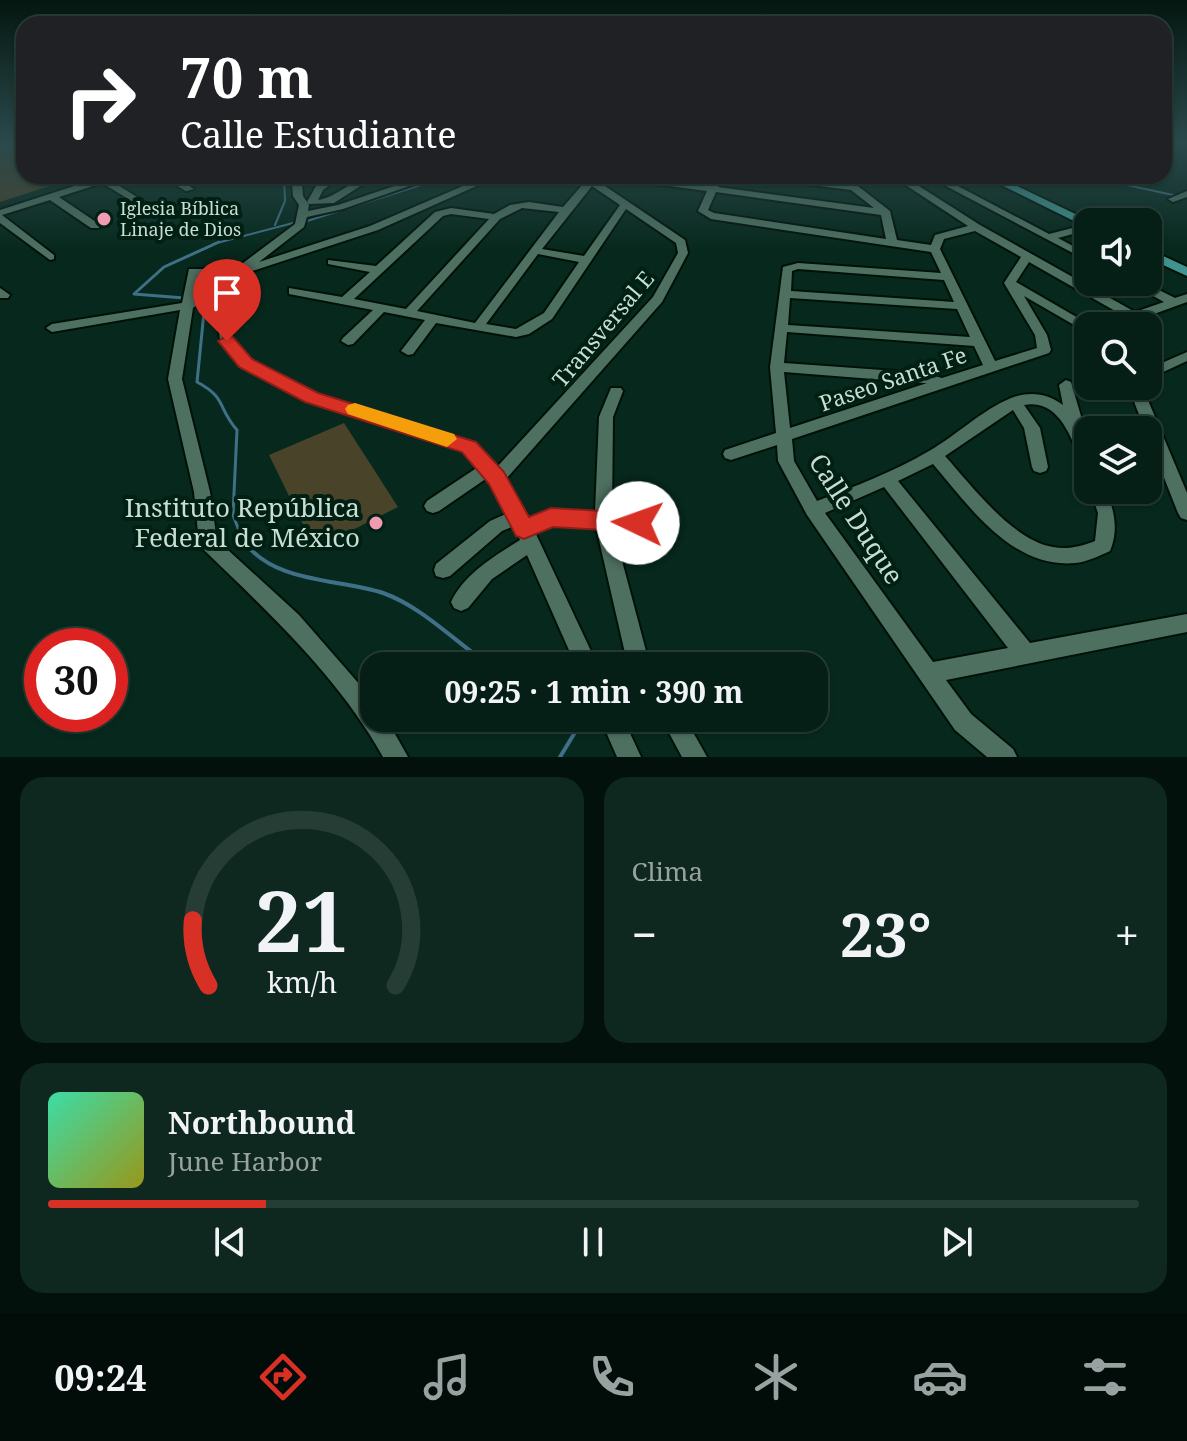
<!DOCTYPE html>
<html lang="es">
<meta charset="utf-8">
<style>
:root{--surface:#051f16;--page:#0e271f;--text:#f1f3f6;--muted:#97a2a1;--line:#263d35;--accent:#d93025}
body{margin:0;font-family:"Noto Serif",serif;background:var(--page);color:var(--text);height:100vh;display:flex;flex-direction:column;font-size:30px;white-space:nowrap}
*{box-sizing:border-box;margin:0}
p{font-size:26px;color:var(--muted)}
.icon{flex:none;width:44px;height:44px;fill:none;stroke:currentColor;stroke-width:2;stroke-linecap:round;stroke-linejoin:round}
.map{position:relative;height:757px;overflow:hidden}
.panel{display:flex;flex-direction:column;gap:20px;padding:20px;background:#03110c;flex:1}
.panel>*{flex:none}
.top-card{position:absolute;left:16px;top:16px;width:1156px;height:168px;border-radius:24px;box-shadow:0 2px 6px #0004,0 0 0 2px var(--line);background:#202124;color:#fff;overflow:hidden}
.tools{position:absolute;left:1074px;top:208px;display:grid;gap:16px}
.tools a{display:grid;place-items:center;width:88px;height:88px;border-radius:16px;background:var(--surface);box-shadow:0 2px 6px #0004,0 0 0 2px var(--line);font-size:40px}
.speed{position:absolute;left:24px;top:628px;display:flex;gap:16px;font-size:40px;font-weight:700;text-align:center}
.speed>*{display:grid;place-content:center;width:104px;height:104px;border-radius:50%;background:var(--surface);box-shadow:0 2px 6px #0004,0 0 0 2px var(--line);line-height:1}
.speed .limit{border:12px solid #d22;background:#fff;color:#111}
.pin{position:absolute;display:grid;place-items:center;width:68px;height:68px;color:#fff;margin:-82px -34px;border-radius:50% 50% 50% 0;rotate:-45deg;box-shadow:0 0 8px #0007}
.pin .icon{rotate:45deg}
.me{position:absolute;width:88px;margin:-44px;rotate:273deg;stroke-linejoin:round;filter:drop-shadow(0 0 6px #0008)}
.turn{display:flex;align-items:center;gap:28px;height:168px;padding:0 32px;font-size:36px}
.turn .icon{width:104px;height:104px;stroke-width:2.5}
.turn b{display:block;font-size:56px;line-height:68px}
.big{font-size:60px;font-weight:700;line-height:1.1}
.panel .card{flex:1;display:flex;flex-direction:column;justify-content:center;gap:12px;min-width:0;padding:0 28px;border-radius:24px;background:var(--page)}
.panel .dial{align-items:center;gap:0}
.dial svg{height:208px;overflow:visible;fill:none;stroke:var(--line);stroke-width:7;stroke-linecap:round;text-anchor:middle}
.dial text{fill:var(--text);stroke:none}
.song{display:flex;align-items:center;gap:24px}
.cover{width:96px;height:96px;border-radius:12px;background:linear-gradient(135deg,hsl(160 70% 55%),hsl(60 70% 35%))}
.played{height:8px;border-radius:4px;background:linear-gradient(90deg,var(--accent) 20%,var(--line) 20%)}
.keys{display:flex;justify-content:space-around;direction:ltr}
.heat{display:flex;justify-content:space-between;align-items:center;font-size:44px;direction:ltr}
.panel .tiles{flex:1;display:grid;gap:20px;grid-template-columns:1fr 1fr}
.card:last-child{grid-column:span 2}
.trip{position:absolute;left:360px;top:652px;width:468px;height:80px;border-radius:24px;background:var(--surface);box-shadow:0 2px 6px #0004,0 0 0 2px var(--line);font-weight:700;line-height:80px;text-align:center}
.menu{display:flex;height:128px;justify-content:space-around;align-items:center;background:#020c09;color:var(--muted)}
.menu .icon{width:56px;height:56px}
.menu .on{color:var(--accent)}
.menu b{font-size:36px;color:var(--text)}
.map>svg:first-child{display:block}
.green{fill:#484329}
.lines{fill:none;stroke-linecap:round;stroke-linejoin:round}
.stream-far2{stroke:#407087;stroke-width:2}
.stream-far1{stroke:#407087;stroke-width:3}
.stream{stroke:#407087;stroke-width:4}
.minor-casing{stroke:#001108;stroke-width:4}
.major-casing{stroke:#001108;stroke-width:4}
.minor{fill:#4e7061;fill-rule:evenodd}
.major{fill:#40938e;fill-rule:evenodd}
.route{fill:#d93025;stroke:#8d1f18;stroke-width:2}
.slow{fill:#f59e0b}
.poi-dot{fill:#f19ab3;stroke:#002014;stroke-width:3}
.labels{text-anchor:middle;stroke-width:8;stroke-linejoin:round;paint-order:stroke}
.far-poi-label{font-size:18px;fill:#caddd3;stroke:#002014;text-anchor:start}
.street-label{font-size:22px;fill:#caddd3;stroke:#002014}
.near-poi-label{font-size:26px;fill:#caddd3;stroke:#002014;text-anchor:end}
.near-street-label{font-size:26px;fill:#caddd3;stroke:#002014}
</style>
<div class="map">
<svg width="1187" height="757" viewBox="0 0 1187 757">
<rect width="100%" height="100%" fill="#07291d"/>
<!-- green -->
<g class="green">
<path d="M0,143H24V176H69L59,179L62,182L0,202Z"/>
<path d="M344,423L398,507L315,549L269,455Z"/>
</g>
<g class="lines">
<!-- stream-far2 -->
<g class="stream-far2">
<path d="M1085,176L1187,198"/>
<path d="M304,222L449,176"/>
<path d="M275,225L285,201L284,176"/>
<path d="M213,244L297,222"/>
</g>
<!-- stream-far1 -->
<g class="stream-far1">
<path d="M184,298L134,294L164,267L219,242"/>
<path d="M192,299L202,301L204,312L197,382C227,398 217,407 237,430L233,515L243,541"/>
</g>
<!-- stream -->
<g class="stream">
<path d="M242,539C273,584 336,578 383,593C423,607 456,643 491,666"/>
<path d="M560,757L574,734L564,718"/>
</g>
<!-- minor casing -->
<g class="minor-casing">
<g id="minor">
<path d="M97,176H119L110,180L148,204L140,206L102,183L59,197L99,224V228H91L50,200L2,215L54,255V259L50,260L0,223V210L96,179Z"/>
<path d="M160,176H172L194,189L186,191Z"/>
<path d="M298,176H308L302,183L303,196L309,205L308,211L338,205L424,176H438L343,209L307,217L304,227L259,262L370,226L486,176H499L378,230L243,274L228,304L233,340L250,360L317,394L475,443L497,467L653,297L678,253L676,243L626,209L552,319L529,334L516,337L436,323L413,354L408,355L401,351L425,320L384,312L353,344L348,345L341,341L343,338L373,310L289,294V288L342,297L370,272L328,264V260L376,266L435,212L451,208L494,214L510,205L529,202L563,207L590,176H600L596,180L685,240L688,253L662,302L506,479L529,519L551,511L595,512L599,417L611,388H621L623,391L613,417L612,513L665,515L671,517L674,522L671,527L665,529L613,527L650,666H628L596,527L552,525L535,532L598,666H576L527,555L492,579L468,608L461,611L454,608L451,602C465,573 495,556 520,540L514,526L502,531L450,576L443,578L436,576L434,570L436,564L490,521L508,513L487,478L439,511L433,513L427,511L424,506L427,501L478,467L463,451L307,400L240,366L220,341L216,304L231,275H198L194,302L197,305L193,308L182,379L210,492L217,540L299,615L374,701V718H386L408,757H383C339,677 267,611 202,548L199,543L194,492L168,379L180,310L52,332L46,328L52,324L182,303L189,269H235L295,224L299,205L293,196L292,182ZM592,186L620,205L584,256L542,249ZM522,208L559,212L475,323L417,311L500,219ZM451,214L489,219L406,309L354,299L443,216ZM538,254L579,262L544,313L516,329L486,324Z"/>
<path d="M331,176H342L323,190L318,200C339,197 354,176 376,176L334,203L309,204L307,202L316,186Z"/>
<path d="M611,176H636L709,186L713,176H723L718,187L874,208L851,190L765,179L760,176H786L844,184L853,176H865L854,183L890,211L897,240L931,245L935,235L968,226L901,182L903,176H913L911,181L980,225L1135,312L1164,302L1128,282H1143L1175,298L1187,294V302L1121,326H1103L1124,316L1029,262L1016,282L1092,326H1088V333L1024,296L1047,335L1051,350L1049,353L792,439L794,461L817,501C855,486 894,472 929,451C957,435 982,410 1011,398C1030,391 1047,393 1063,405L1059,385L1066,380L1071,382L1088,440V466L1082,464L1080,460C1071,435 1057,398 1024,405L1040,428L1048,467L1046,471L1040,473L1034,471L1032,467L1024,428L1013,410L945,456C972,486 1012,540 1053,547C1068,550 1082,546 1095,541L1098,513L1090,490H1106C1114,510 1119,530 1110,551C1099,556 1087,562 1075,563C1012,569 969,506 933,464L898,481L1030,643L1187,614V632L946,680L971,714L1013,749L1017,757H987L955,730L807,515L778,461L777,445L731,460L725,458L723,454L725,450L776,433L770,367L783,267L798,263L941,273L931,252L711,219L698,211L707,191L616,179ZM716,192L881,215L886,239L714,213L708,210ZM975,231L1021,257L1004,283L1035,335L1037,348L995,361L940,249L944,239ZM798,269L944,280L954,302L791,291L792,271ZM790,298L957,309L970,337L788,325ZM787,332L974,346L983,365L942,378L924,373L784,363ZM784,372L924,383H927L790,428ZM884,487L1008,648L933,662L825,513Z"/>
<path d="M927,176H939L1049,234L1088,224V230L1058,238L1088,254V261Z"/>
<path d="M1187,191V197L1173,202L1168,199Z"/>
<path d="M0,288L10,295L8,298H0Z"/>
<path d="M1187,352V361L1148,379V369Z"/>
<path d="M1128,386H1142L1187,493V520L1181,518L1178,513L1148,437V430H1145Z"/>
<path d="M600,718H623L641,757H617Z"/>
<path d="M661,718H685L707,757H682Z"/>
</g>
</g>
<!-- major casing -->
<g class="major-casing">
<g id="major">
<path d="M983,176H996L1092,222H1088V228L1084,226Z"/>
<path d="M1148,249L1187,267V276L1148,258Z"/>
</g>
</g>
<!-- minor -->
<use href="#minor" class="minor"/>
<!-- major -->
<use href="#major" class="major"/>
</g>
<!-- sky -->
<linearGradient id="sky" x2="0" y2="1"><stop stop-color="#041710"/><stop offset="0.57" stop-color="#2b494c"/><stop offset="1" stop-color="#2b494c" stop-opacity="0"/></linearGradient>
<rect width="1187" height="249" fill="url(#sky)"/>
<!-- route -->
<path class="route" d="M227,336L233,337L252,359L318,393L476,442L504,472L529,517L551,508L638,513L646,516L649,523L646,529L638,532L553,527L524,539L516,536L489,484L462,452L305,402L239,367L218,341Z"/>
<!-- slow -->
<path class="slow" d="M355,403L454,434L457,439L447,447L348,414L345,409L348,405Z"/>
<!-- markers -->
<g class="poi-dot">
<circle cx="104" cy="219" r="8"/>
<circle cx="376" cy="523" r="8"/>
</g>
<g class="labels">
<!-- far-poi labels -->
<g class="far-poi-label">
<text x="120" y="215">Iglesia Bíblica<tspan x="120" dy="21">Linaje de Dios</tspan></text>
</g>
<!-- street labels -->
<g class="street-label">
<text transform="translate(603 329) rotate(-50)" y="8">Transversal E</text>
<text transform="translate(893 379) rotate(-19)" y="8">Paseo Santa Fe</text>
</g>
<!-- near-poi labels -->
<g class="near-poi-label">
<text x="360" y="517">Instituto República<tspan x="360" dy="30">Federal de México</tspan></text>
</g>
<!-- near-street labels -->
<g class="near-street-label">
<text transform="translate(856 519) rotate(57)" y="9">Calle Duque</text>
</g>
</g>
</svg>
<div class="tools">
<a><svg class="icon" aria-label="sound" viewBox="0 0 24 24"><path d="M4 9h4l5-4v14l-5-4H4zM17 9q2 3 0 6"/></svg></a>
<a><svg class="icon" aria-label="search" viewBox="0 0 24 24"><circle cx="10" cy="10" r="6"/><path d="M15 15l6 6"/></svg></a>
<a><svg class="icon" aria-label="layers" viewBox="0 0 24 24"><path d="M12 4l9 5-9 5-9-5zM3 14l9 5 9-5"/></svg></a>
</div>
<div class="speed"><div class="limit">30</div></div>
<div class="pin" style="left:227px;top:341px;background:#d93025"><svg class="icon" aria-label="arrive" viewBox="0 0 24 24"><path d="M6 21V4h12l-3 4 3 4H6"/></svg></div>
<svg class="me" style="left:638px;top:523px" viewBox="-20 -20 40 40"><circle r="19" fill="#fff"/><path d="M0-13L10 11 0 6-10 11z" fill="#d93025"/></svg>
<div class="trip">09:25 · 1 min · 390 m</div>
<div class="top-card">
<div class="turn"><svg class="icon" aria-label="right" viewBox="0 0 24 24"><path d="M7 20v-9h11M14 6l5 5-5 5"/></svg><div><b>70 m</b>Calle Estudiante</div></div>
</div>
</div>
<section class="panel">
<div class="tiles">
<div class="card dial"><svg viewBox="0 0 100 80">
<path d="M14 69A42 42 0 1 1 86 69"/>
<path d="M14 69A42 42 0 0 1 8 44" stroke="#d93025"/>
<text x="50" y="56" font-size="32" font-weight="700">21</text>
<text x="50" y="72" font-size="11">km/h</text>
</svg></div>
<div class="card"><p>Clima</p>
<div class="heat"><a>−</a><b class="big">23°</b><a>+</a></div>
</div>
<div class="card">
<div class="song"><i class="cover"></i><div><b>Northbound</b><p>June Harbor</p></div></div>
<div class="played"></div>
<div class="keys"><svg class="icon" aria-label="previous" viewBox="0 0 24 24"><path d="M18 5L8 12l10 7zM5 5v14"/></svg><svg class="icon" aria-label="pause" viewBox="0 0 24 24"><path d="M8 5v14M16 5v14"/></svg><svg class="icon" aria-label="next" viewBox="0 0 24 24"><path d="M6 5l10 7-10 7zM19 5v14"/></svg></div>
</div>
</div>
</section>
<nav class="menu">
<b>09:24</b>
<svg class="icon on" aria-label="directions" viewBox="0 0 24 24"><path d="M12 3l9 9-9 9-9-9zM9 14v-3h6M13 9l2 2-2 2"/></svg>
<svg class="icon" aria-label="music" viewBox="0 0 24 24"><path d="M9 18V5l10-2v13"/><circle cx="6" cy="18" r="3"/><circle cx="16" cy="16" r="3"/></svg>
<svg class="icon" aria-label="phone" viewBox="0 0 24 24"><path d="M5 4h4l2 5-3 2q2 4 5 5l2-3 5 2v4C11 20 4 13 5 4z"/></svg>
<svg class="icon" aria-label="climate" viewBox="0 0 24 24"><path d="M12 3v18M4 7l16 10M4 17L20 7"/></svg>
<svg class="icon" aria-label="car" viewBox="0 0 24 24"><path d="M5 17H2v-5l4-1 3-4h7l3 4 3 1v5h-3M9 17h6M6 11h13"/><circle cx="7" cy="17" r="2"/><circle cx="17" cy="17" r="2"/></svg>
<svg class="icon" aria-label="filters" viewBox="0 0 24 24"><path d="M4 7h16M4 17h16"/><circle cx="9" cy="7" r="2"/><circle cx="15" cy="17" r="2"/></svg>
</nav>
